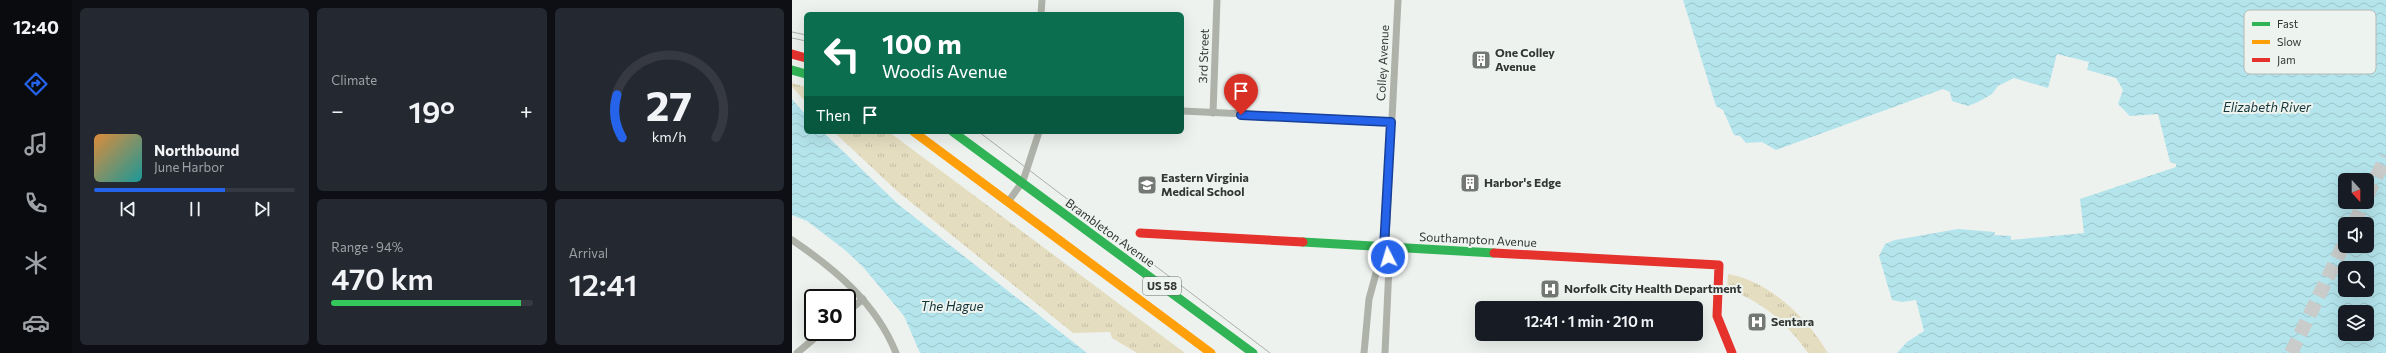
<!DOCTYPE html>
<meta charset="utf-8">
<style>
:root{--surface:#171b24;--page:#242831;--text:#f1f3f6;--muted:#9ea1a6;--line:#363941;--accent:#2563eb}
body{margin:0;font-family:Commissioner,sans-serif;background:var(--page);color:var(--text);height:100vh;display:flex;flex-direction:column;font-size:15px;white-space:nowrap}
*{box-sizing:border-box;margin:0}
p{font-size:13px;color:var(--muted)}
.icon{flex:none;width:22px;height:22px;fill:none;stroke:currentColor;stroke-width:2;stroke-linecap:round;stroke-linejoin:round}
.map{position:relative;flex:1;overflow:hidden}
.side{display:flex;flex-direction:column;gap:8px;padding:8px;background:#0d0f14;width:720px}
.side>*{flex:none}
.top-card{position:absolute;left:12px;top:12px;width:380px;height:122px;border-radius:6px;box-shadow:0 4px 16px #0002;background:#0b6e4f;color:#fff;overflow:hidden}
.needle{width:26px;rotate:159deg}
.fabs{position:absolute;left:1546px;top:173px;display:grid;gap:8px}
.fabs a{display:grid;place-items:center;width:36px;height:36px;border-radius:6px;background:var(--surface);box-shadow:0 4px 16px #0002;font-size:20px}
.speed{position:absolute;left:12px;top:289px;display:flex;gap:8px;font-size:20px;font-weight:700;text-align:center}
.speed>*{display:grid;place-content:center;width:52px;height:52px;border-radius:50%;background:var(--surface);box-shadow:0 4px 16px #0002;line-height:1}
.speed .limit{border:2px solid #111;border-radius:6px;background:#fff;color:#111}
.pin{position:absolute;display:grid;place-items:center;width:34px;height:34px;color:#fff;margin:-41px -17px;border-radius:50% 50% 50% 0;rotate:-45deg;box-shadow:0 0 4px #0007}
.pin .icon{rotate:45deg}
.me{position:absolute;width:44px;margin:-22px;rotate:355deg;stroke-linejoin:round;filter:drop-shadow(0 0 3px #0008)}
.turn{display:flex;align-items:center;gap:14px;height:84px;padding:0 12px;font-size:18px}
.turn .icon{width:52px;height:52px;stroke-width:2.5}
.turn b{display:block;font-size:28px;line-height:34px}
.then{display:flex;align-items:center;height:38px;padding:0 12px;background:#0003;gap:8px;font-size:15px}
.big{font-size:30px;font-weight:600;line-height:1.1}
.side .card{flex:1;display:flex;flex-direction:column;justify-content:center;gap:6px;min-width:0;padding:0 14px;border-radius:6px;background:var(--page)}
.side .dial{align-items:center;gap:0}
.dial svg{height:104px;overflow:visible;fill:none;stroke:var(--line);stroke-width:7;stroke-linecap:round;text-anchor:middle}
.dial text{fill:var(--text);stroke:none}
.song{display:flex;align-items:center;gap:12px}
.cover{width:48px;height:48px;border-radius:6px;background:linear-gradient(135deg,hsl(30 70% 55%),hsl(180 70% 35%))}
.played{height:4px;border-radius:2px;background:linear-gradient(90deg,var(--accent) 65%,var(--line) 65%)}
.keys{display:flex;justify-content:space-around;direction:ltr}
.heat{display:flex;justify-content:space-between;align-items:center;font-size:22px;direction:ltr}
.charge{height:6px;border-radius:3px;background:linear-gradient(90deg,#34c759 94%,var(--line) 0)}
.side .tiles{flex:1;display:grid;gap:8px;grid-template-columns:repeat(3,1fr)}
.card:first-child{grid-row:span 2}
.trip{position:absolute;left:683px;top:301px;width:228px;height:40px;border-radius:6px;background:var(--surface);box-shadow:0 4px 16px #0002;font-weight:600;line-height:40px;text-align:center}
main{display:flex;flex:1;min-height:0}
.tab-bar{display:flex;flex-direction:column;width:72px;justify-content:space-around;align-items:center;background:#090b0e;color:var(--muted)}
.tab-bar .icon{width:28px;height:28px}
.tab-bar .active{color:var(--accent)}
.tab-bar b{font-size:18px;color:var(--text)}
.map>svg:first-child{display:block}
.park{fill:url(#park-tufts)}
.water{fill:url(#water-waves);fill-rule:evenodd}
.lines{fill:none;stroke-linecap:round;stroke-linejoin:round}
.highway-tunnel{stroke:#c9ccca;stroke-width:14;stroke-dasharray:14 7;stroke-linecap:butt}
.street{stroke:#aeb2a8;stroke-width:7}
.fast{stroke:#30b455;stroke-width:9}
.slow{stroke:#ff9f0a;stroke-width:9}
.jam{stroke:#e5322d;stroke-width:9}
.tram{stroke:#abaea8;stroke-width:1}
.route-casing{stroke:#184099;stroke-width:10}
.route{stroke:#2563eb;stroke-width:7}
.labels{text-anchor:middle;stroke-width:4;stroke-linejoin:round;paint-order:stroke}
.shield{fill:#edf3ee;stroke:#6b6f6c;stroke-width:1}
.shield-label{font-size:11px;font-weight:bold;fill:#333634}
.poi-label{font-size:12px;font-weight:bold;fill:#333634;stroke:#edf3ee;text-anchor:start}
.street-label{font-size:12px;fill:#333634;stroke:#edf3ee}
.water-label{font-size:13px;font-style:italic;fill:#13343a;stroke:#edf3ee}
.key{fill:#edf3ee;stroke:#b5bab6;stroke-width:1}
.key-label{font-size:11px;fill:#333634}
</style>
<main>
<nav class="tab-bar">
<b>12:40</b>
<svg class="icon active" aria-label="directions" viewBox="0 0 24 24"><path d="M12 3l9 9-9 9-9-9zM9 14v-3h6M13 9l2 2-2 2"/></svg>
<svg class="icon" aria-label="music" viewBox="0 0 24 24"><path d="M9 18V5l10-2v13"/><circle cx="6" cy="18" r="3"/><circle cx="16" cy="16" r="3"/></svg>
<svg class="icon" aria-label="phone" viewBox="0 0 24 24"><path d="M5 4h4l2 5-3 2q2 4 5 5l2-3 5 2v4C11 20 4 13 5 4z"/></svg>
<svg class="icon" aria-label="climate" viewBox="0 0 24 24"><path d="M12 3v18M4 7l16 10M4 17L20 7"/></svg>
<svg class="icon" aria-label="car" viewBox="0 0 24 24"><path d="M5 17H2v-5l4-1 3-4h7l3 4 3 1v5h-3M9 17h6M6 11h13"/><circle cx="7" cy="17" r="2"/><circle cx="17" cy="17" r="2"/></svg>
</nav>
<section class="side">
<div class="tiles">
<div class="card">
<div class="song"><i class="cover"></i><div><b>Northbound</b><p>June Harbor</p></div></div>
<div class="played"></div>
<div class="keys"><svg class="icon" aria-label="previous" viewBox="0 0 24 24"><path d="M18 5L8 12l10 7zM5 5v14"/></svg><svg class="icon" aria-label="pause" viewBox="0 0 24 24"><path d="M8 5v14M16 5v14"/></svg><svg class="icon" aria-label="next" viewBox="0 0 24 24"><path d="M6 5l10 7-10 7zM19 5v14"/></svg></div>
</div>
<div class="card"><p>Climate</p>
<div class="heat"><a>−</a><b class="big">19°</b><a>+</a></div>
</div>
<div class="card dial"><svg viewBox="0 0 100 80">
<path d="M14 69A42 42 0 1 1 86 69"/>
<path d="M14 69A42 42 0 0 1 10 36" stroke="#2563eb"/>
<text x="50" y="56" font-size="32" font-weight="700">27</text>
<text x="50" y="72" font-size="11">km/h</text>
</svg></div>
<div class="card"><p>Range · 94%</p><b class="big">470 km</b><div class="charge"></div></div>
<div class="card"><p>Arrival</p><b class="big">12:41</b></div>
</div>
</section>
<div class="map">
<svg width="1594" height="353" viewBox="0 0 1594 353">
<defs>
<pattern id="park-tufts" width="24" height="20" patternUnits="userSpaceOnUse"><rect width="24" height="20" fill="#e5ddc0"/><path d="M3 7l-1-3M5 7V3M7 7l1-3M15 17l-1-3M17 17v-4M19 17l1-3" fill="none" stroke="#c5bea6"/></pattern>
<pattern id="water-waves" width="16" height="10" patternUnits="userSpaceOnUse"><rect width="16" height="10" fill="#b4e4ec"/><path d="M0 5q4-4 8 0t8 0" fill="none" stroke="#9bc4cb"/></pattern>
</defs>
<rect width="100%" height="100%" fill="#eef2ef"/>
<!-- park -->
<g class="park">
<path d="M0,83L14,87V102L0,87Z"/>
<path d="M42,132H97L393,353H345L320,338L318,332L281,333L105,191Z"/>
<path d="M936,274C979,282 1014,317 1036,353H1016C995,323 970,301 935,289Z"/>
</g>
<!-- water -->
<g class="water">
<path d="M891,0H1594V353H1105L1115,342L1132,331L1124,300L1110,302L1100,300L1087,256L1093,244L1103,240L1166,229L1203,232L1202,235L1219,236V240L1292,233L1288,199L1384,167V164L1378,162L1366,114L1338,116L1326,104L1331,90L1324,78L1295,70L1297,62L1265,54L1256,88L1222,78L1206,86L1200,94L1186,102L1176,106L1160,101L1158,92L1151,89L984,150L970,142L954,143L948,136L942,135L931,110L924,106ZM1553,180H1575V202H1553ZM1553,224H1575V246H1553ZM1553,268H1575V290H1553ZM1553,312H1575V334H1553Z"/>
<path d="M0,99L14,115V132H31L107,205L295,353H128L112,316L71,267L53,250L15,221L0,215Z"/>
</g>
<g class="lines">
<!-- highway-tunnel -->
<g class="highway-tunnel">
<path d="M1575,196L1594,157"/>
<path d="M1562,224L1572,202"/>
<path d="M1499,353L1553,242"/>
</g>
<!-- street -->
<g class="street">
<path d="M249,14L250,0"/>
<path d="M390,111L599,121"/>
<path d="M421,113L425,0"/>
<path d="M216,202L231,181L247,132"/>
<path d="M0,240C43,269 84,303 104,353"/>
<path d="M592,248L597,266L593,353"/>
<path d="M55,312L71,299"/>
<path d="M5,353L30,332"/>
<path d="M572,353L577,299L594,237L606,0"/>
</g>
<!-- fast -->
<g class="fast">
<path d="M0,70L14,74"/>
<path d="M161,132L461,353"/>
<path d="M511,242L702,253"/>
</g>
<!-- slow -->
<path class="slow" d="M122,132L419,353"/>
<!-- jam -->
<g class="jam">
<path d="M0,54L14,58"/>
<path d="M348,233L511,242"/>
<path d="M702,253L927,265L925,316L940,353"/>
</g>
<!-- tram -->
<g class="tram">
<path d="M0,32L14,35"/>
<path d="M0,38L14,41"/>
<path d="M187,132L478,353"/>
</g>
</g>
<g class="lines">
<!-- route casing -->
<g class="route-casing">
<path id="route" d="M449,115L599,122L592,248L596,257"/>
</g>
<!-- route -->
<use href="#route" class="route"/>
</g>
<!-- icons -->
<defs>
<g id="building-square" transform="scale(1)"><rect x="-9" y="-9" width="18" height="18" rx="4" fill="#747875" stroke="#edf3ee"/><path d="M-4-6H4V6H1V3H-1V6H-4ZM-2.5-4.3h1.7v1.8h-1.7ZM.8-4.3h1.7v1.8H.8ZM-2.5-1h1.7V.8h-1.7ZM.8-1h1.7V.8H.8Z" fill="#fff"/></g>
<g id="university-square" transform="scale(1)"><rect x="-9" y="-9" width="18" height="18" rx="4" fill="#747875" stroke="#edf3ee"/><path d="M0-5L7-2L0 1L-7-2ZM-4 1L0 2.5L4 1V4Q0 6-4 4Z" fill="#fff"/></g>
<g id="hospital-square" transform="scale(1)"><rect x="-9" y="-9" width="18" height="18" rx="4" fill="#747875" stroke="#edf3ee"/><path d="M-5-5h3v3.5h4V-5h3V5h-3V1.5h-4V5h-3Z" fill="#fff"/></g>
</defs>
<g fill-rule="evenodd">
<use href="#building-square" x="689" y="60"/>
<use href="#building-square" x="678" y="183"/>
<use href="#university-square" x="355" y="185"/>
<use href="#hospital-square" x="758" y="289"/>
<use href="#hospital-square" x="965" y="322"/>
</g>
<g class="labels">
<!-- shield labels -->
<rect class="shield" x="351" y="277" width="38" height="18" rx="3"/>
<g class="shield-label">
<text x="370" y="290">US 58</text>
</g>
<!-- poi labels -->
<g class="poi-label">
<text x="703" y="57">One Colley<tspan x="703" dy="14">Avenue</tspan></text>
<text x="369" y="182">Eastern Virginia<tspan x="369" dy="14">Medical School</tspan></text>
<text x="692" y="187">Harbor's Edge</text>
<text x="772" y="293">Norfolk City Health Department</text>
<text x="979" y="326">Sentara</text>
</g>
<!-- street labels -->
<g class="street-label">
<text transform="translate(412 56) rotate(-88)" y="4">3rd Street</text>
<text transform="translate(591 63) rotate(-87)" y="4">Colley Avenue</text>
<text transform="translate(318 233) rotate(36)" y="4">Brambleton Avenue</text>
<text transform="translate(686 240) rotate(3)" y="4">Southampton Avenue</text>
</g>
<!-- water labels -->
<g class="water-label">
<text x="1475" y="112">Elizabeth River</text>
<text x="160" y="311">The Hague</text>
</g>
</g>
<!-- legend -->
<rect x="1452" y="10" width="132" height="64" rx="6" class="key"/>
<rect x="1460" y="22" width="18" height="4" fill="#30b455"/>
<rect x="1460" y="40" width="18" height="4" fill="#ff9f0a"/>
<rect x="1460" y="58" width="18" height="4" fill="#e5322d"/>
<g class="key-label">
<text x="1485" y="28">Fast</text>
<text x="1485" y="46">Slow</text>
<text x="1485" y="64">Jam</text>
</g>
</svg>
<div class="fabs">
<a><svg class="needle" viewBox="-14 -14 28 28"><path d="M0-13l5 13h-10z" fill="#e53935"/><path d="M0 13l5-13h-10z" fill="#9ea1a6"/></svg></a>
<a><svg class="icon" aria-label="sound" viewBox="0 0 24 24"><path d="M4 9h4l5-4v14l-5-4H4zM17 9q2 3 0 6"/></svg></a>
<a><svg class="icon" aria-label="search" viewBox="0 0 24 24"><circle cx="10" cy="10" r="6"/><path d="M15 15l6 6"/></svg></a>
<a><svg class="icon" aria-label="layers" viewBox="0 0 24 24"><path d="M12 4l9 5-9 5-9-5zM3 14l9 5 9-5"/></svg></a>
</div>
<div class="speed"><div class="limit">30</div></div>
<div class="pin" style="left:449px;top:115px;background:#d93025"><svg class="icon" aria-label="arrive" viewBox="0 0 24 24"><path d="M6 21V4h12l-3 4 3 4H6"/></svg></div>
<svg class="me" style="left:596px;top:257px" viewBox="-20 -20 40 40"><circle r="17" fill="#2563eb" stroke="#fff" stroke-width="3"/><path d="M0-11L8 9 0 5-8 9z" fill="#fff"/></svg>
<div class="trip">12:41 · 1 min · 210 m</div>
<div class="top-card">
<div class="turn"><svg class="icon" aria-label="left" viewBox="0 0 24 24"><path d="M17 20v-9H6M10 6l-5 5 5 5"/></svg><div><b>100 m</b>Woodis Avenue</div></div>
<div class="then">Then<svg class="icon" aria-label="arrive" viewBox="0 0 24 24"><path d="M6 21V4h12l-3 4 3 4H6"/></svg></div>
</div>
</div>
</main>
